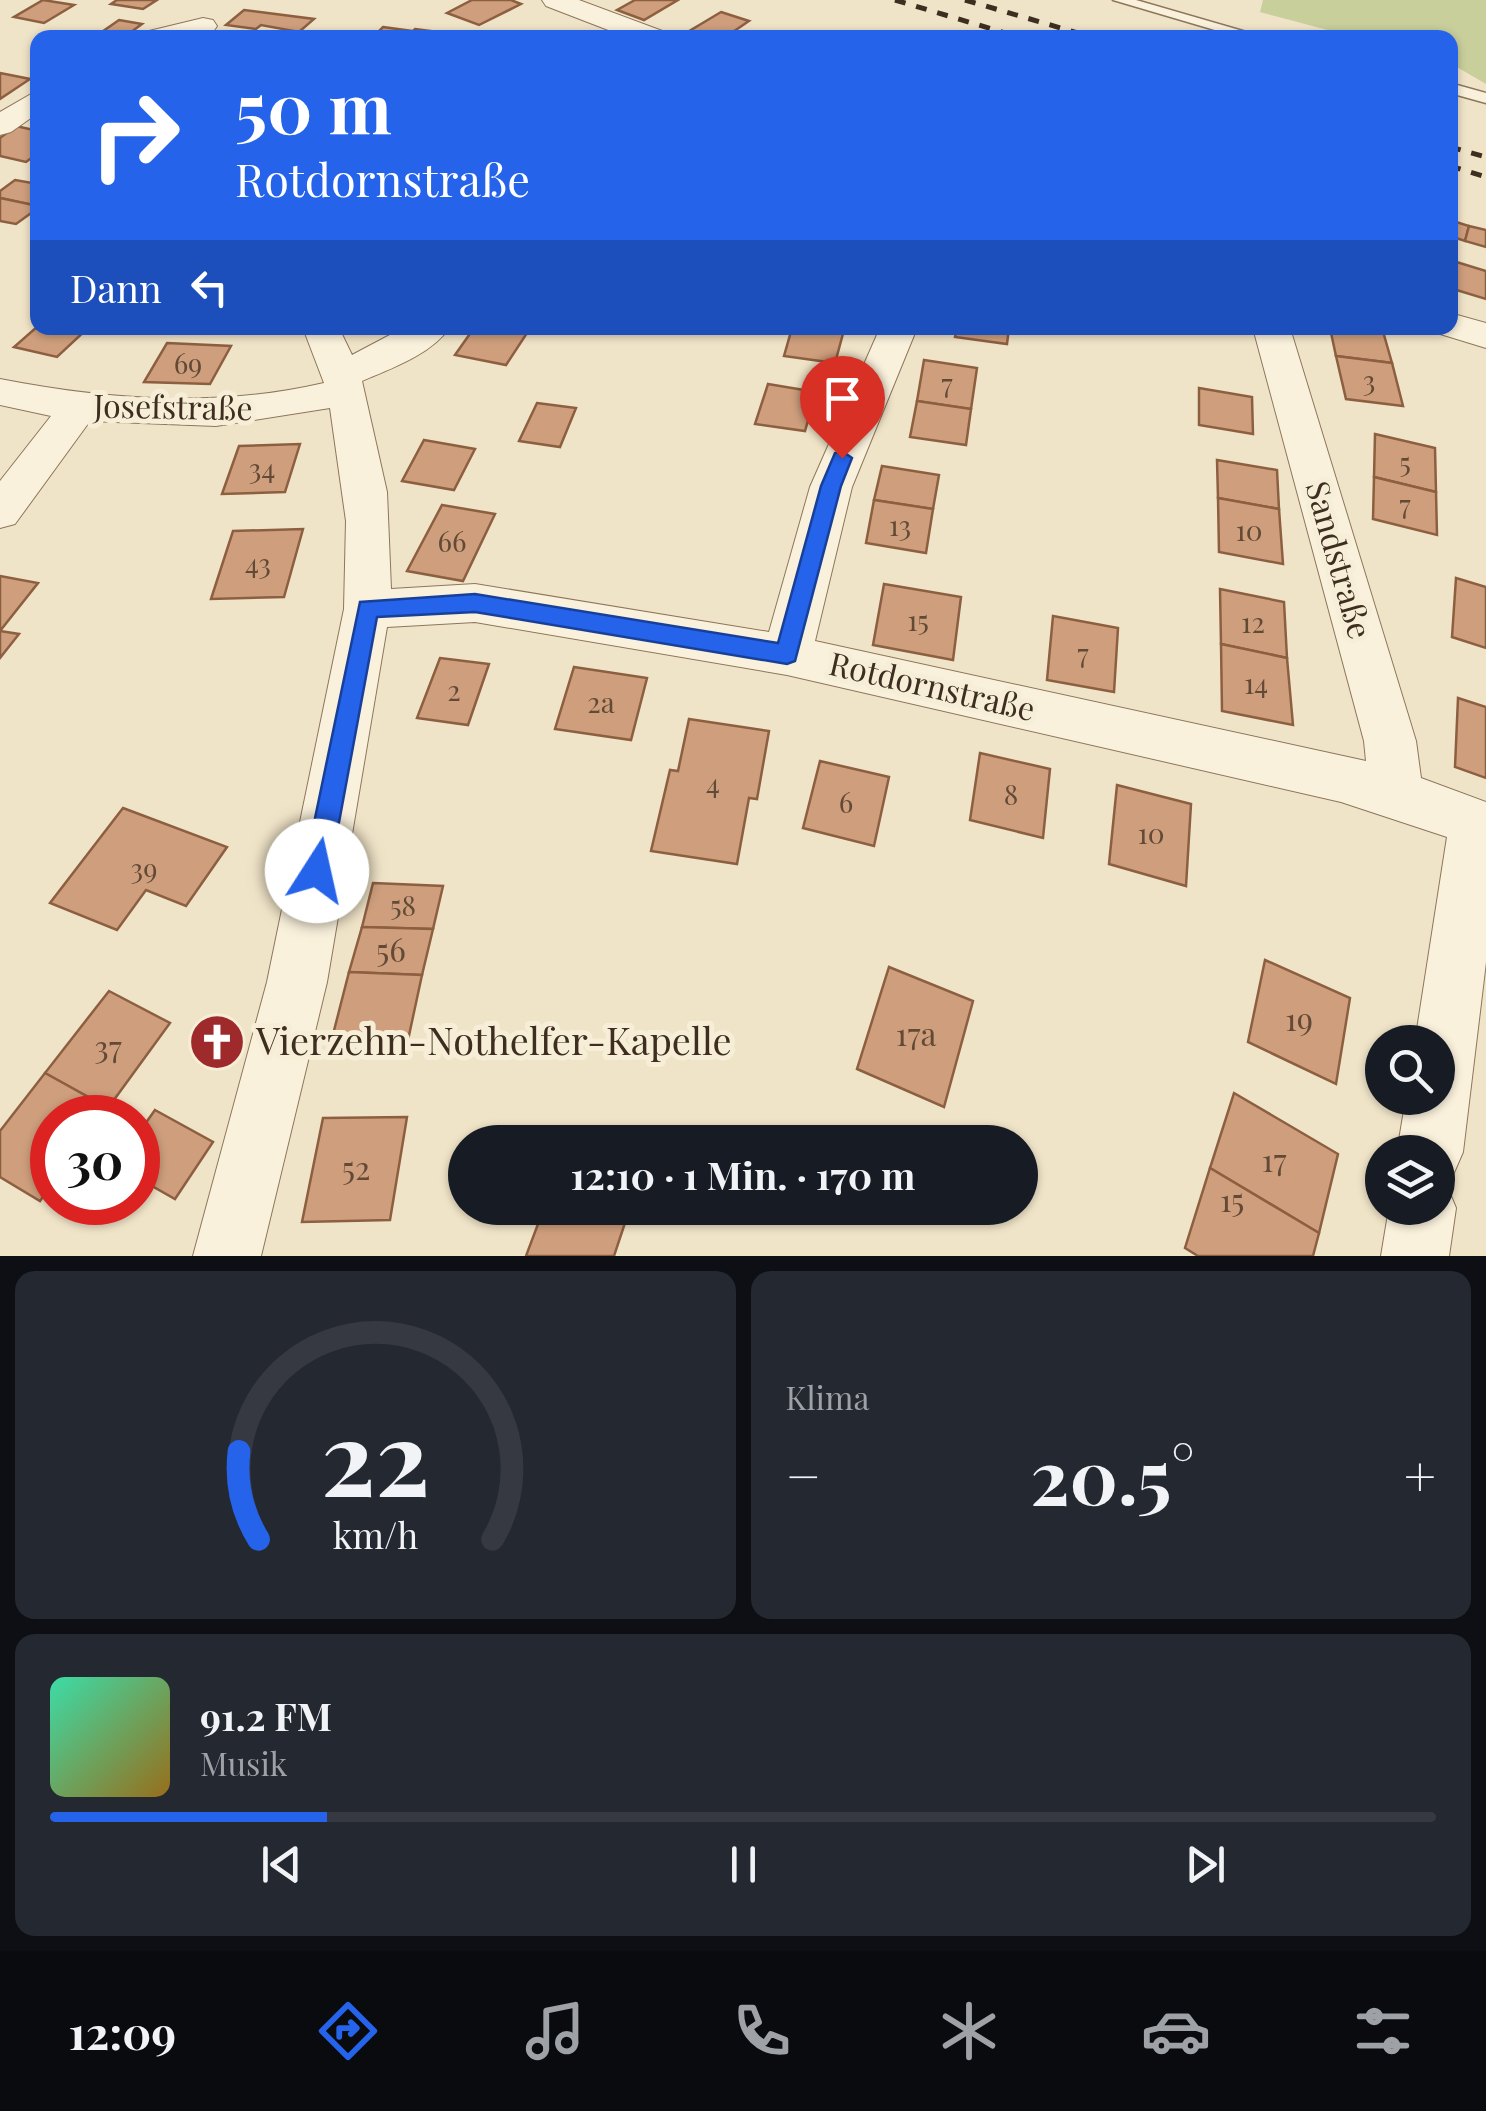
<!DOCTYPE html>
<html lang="de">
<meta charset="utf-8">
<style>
:root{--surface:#171b24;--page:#242831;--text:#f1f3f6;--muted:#9ea1a6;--line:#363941;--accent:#2563eb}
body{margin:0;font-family:"Playfair Display",serif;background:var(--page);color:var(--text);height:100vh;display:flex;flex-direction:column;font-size:38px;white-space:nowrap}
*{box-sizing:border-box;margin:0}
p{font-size:32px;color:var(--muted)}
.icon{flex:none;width:55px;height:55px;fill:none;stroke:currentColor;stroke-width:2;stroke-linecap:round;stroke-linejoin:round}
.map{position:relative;height:1256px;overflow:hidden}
.details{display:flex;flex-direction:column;gap:15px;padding:15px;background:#0d0f14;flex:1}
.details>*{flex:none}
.banner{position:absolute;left:30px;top:30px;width:1428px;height:305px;border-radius:20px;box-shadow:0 2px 8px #0004;background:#2563eb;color:#fff;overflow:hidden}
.controls{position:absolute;left:1365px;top:1025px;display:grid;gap:20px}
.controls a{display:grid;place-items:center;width:90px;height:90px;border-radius:50%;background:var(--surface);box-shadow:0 2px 8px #0004;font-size:50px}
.speed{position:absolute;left:30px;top:1095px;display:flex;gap:20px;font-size:50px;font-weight:700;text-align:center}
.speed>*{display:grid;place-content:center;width:130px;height:130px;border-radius:50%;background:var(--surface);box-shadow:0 2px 8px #0004;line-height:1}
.speed .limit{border:15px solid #d22;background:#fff;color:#111}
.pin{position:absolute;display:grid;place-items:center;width:85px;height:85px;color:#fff;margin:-102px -42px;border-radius:50% 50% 50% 0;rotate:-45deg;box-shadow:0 0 10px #0007}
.pin .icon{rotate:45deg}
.me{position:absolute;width:110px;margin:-55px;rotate:10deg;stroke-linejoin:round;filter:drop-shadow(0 0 8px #0008)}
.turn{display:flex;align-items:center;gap:35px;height:210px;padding:0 40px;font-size:45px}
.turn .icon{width:130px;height:130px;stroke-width:2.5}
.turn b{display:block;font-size:70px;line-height:85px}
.then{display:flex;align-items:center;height:95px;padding:0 40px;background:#0003;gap:20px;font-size:38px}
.big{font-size:75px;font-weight:700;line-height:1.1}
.details .card{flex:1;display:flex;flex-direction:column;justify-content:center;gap:15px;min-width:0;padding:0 35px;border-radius:20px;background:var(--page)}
.details .dial{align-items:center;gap:0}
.dial svg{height:260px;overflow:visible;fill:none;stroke:var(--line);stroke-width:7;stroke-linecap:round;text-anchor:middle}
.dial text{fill:var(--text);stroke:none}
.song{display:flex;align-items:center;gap:30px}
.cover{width:120px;height:120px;border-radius:15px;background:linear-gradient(135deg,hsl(160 70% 55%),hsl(40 70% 35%))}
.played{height:10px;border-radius:5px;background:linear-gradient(90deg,var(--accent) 20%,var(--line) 20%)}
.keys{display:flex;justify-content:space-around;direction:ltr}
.heat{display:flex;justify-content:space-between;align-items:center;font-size:55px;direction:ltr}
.details .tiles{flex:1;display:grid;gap:15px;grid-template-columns:1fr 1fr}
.card:last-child{grid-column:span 2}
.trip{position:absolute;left:448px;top:1125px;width:590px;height:100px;border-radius:50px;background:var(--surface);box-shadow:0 2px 8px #0004;font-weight:700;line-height:100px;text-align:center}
.dock{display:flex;height:160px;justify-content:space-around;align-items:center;background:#090b0e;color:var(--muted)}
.dock .icon{width:70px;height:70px}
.dock .current{color:var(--accent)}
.dock b{font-size:45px;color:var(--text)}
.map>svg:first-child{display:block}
.green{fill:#c9cf9b}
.building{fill:#cf9f7d;stroke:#8d5f41;stroke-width:2.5}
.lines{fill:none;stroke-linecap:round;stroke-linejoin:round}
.service-casing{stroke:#8d765c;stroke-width:3}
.minor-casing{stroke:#8d765c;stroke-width:2}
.service{fill:#faf1dc;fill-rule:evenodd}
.minor{fill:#faf1dc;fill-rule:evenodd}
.rail{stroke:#3d2e20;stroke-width:5;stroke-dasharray:11 11;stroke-linecap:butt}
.route{fill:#2563eb;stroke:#184099;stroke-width:2.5}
.labels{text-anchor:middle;stroke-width:10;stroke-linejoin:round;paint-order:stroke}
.number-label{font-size:28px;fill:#624a37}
.street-label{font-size:32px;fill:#3d2e20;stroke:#f7eed8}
.near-number-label{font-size:32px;fill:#624a37}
.near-poi-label{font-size:38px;fill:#3d2e20;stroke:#f7eed8;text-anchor:start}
</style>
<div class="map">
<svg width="1486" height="1256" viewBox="0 0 1486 1256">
<rect width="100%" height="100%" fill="#f0e4c8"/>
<!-- green -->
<path class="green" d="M1263,0H1486V84L1450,63V38L1354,37L1260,12Z"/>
<!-- building -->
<g class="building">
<path d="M43,0L74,5L44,23L14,17Z"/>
<path d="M117,0H157L143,9L111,4Z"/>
<path d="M472,0H511L521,4L479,25L447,13Z"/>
<path d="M635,0H678L644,20L617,10Z"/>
<path d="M244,10L314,19L299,32L261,25L256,29L226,25Z"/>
<path d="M721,12L749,21L724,38L686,33Z"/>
<path d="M119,20L142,24L123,38L96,36Z"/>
<path d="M383,27L412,31L406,38H372Z"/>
<path d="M415,29L445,33L440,38H406Z"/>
<path d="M0,73L30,79L0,99Z"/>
<path d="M16,126L38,131V153L26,162L0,156V138Z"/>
<path d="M15,180L38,184V206L0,198V191Z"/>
<path d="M0,198L38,206V208L16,224L0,221Z"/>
<path d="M1450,220L1469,226L1465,241L1450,236Z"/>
<path d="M1469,226L1486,230V247L1465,241Z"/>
<path d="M1450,260L1486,271V299L1450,288Z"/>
<path d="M38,326V328L87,329L57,357L14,347Z"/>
<path d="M474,328H515L529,330L506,365L455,355Z"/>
<path d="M792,328L844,330L835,363L784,356Z"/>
<path d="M957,328H1009L1007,344L955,337Z"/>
<path d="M1330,328H1382L1392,363L1336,356Z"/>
<path d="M167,343L231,346L210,384L144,382Z"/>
<path d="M1336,356L1392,363L1403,406L1346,399Z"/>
<path d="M924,360L977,368L971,409L917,401Z"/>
<path d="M768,384L816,392L805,431L755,424Z"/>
<path d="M1199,388L1252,397L1253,434L1199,425Z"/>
<path d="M917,401L971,409L966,445L910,437Z"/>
<path d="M537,403L576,408L560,447L519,441Z"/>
<path d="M1375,434L1435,448L1436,492L1374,477Z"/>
<path d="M424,440L475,449L454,490L402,481Z"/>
<path d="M300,444L285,492L222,494L239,446Z"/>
<path d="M1217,460L1277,470L1279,509L1218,498Z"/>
<path d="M882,466L939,475L933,509L874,500Z"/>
<path d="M1374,477L1436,492L1437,535L1373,519Z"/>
<path d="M1218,498L1279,509L1283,564L1219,552Z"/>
<path d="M874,500L933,509L926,553L866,543Z"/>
<path d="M442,505L495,514L463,581L407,571Z"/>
<path d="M303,529L284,597L211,599L233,531Z"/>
<path d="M0,576L38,583L0,631Z"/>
<path d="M1456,578L1486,587V648L1452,637Z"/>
<path d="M884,584L961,597L953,660L873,645Z"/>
<path d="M1220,589L1284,602L1287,658L1221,644Z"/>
<path d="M1053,616L1118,628L1114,692L1047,680Z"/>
<path d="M0,631L19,634L0,658Z"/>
<path d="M1221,644L1287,658L1293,725L1222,711Z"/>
<path d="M440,658L489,664L468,725L417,718Z"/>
<path d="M574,667L647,678L631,740L555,729Z"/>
<path d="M1458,698L1486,707V778L1455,767Z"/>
<path d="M689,719L769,731L757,799L749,798L737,864L651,851L670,770L678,771Z"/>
<path d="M980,753L1050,769L1043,838L970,820Z"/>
<path d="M820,761L889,777L874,846L803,828Z"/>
<path d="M1117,785L1191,804L1186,886L1109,864Z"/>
<path d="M123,808L227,847L186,906L146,890L117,930L50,903Z"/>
<path d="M373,883L443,886L433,929L362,927Z"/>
<path d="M362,927L433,929L422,975L349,972Z"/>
<path d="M1265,960L1350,998L1336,1084L1248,1042Z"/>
<path d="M889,967L973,1001L944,1107L857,1069Z"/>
<path d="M349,972L422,975L405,1054L329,1050Z"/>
<path d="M109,991L170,1023L108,1108L45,1073Z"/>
<path d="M215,1026L234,1034L220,1059L199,1050Z"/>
<path d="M45,1073L108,1108L101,1118H52V1184L40,1201L0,1177V1131Z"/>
<path d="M1234,1093L1338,1154L1319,1233L1210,1168Z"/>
<path d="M155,1110L213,1142L175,1199L138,1178V1134Z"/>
<path d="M407,1117L390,1220L302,1222L323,1118Z"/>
<path d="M1210,1168L1319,1233L1313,1256H1198L1185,1248Z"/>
<path d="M544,1208H565L579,1213L581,1208H630L614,1256H526Z"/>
</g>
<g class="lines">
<!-- service casing -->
<g class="service-casing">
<g id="service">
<path d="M1113,0H1136L1267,38H1242Z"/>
<path d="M1450,83L1486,93V103L1450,93Z"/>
</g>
</g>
<!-- minor casing -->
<g class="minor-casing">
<g id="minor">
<path d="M542,0H579L665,32L668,38H629L546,6Z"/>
<path d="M203,18L213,20L217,26L213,32L190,38H142L145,32Z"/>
<path d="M38,90V113L11,132L0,135V112Z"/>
<path d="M1450,313L1486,323V348L1437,333L1433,328H1450Z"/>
<path d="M303,328H339L352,355L403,328H449C432,354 390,369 362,381L387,492L391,589L475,584L769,632L810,487L880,328H917L852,487L815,641L1366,761L1364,741L1253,328H1290L1416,741L1421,778L1486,802V962L1463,1152L1453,1175L1438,1181L1446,1184L1456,1208L1449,1256H1381L1389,1208H1438V1152H1397L1406,1098H1438V1042H1415L1447,837L1341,802L787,675L475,622L387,627L327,982L261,1256H193L267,982L344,609L346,521L330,408L216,426L90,421L15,524L0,528V481L51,416L0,405V379C108,400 216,408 324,383Z"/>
</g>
</g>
<!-- service -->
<use href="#service" class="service"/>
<!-- minor -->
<use href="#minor" class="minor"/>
<!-- rail -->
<g class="rail">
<path d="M895,0L1022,38"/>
<path d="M965,0L1095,38"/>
<path d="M1450,147L1486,157"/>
<path d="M1450,166L1486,177"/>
</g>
</g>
<!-- route -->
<path class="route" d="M842,451L852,458L841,486L795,661L787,664L475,612L377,617L330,871L326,880L317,884L308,880L304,871L360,602L475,594L778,643L821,486L835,453Z"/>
<!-- icons -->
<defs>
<g id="church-disc" transform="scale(2.875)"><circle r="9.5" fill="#9e2a2b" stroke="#f7eed8"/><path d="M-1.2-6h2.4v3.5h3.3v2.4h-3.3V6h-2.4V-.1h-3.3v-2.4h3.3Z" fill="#fff"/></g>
</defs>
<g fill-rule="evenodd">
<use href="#church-disc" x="217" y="1042"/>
</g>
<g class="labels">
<!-- number labels -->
<g class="number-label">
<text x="188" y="374">69</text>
<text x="1369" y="391">3</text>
<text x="947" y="394">7</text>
<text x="1405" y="473">5</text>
<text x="262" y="479">34</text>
<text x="1405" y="515">7</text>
<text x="900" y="536">13</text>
<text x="1249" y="541">10</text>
<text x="452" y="552">66</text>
<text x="258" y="574">43</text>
<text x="918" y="631">15</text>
<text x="1253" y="633">12</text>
<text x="1083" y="664">7</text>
<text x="1256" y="694">14</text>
<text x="454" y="701">2</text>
<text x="601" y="713">2a</text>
<text x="713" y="794">4</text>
<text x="1011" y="805">8</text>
<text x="846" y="813">6</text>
<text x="1151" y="844">10</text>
<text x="144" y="879">39</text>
<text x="403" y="916">58</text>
</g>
<!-- street labels -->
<g class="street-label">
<text transform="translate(173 408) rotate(1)" y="11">Josefstraße</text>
<text transform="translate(1338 560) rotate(74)" y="11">Sandstraße</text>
<text transform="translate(932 687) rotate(13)" y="11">Rotdornstraße</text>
</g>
<!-- near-number labels -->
<g class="near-number-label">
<text x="391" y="962">56</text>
<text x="1299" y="1031">19</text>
<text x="916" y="1046">17a</text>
<text x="108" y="1059">37</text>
<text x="1274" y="1172">17</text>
<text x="356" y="1180">52</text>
<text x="1232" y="1212">15</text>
</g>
<!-- near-poi labels -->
<g class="near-poi-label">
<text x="256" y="1055">Vierzehn-Nothelfer-Kapelle</text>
</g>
</g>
</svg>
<div class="controls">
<a><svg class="icon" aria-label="search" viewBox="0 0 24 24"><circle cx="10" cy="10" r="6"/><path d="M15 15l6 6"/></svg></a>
<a><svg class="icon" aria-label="layers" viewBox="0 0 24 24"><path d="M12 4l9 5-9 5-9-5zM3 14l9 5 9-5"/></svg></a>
</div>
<div class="speed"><div class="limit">30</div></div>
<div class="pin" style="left:842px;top:458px;background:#d93025"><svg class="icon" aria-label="arrive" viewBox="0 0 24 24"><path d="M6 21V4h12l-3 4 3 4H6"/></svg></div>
<svg class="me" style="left:317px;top:871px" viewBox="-20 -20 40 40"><circle r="19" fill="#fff"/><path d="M0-13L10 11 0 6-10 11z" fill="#2563eb"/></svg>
<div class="trip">12:10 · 1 Min. · 170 m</div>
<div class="banner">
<div class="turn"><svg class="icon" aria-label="right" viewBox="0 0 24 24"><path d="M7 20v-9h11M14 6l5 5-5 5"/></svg><div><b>50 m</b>Rotdornstraße</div></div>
<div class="then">Dann<svg class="icon" aria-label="left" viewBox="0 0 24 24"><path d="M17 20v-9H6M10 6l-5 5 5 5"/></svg></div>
</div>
</div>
<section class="details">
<div class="tiles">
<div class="card dial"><svg viewBox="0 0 100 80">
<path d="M14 69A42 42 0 1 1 86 69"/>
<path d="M14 69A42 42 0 0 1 8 42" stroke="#2563eb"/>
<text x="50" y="56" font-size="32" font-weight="700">22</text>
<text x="50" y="72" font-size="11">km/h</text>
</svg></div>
<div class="card"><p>Klima</p>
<div class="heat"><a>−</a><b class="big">20.5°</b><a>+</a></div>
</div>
<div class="card">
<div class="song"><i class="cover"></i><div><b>91.2 FM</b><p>Musik</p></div></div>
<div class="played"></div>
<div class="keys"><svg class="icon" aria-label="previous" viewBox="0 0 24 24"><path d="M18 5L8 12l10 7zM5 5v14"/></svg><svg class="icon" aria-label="pause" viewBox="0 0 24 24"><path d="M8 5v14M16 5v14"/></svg><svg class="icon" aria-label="next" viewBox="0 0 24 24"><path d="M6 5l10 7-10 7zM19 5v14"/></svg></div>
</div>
</div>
</section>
<nav class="dock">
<b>12:09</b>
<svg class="icon current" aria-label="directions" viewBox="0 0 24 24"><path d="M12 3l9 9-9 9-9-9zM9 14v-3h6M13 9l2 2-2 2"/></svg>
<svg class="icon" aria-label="music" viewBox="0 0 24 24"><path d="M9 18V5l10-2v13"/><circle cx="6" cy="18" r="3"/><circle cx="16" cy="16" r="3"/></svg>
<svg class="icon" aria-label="phone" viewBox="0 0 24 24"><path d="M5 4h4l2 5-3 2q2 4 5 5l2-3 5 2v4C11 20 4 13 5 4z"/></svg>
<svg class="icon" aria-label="climate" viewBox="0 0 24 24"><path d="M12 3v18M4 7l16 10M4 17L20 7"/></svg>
<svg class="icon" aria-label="car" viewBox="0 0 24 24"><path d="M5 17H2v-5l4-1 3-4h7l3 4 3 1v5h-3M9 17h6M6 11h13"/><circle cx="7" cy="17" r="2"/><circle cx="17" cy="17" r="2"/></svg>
<svg class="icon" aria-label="filters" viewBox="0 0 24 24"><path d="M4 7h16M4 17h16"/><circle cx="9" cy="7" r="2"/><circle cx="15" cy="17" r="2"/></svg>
</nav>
